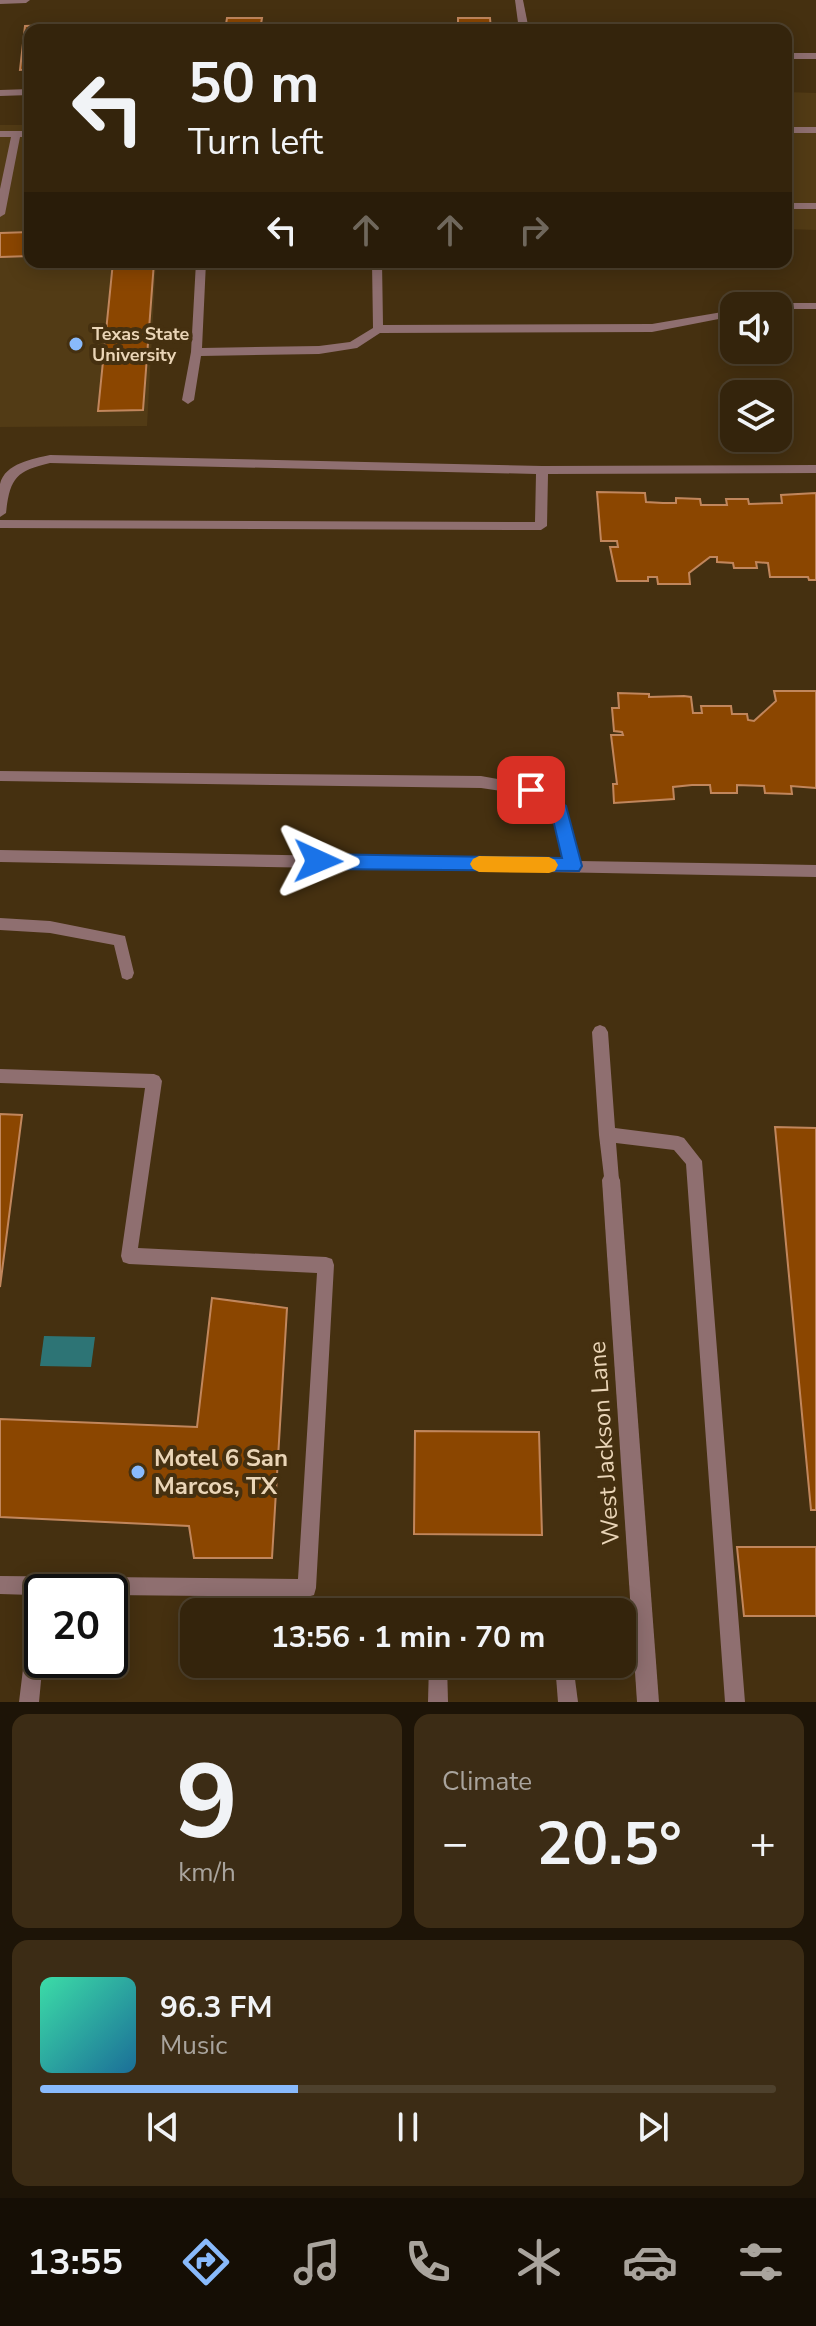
<!DOCTYPE html>
<meta charset="utf-8">
<style>
:root{--surface:#34240c;--page:#3c2c15;--text:#f1f3f6;--muted:#a9a49d;--line:#4e412d;--accent:#89bafc}
body{margin:0;font-family:"Nunito Sans",sans-serif;background:var(--page);color:var(--text);height:100vh;display:flex;flex-direction:column;font-size:30px;white-space:nowrap}
*{box-sizing:border-box;margin:0}
p{font-size:26px;color:var(--muted)}
.icon{flex:none;width:44px;height:44px;fill:none;stroke:currentColor;stroke-width:2;stroke-linecap:round;stroke-linejoin:round}
.map{position:relative;height:1702px;overflow:hidden}
.panel{display:flex;flex-direction:column;gap:12px;padding:12px;background:#1d1407;flex:1}
.panel>*{flex:none}
.banner{position:absolute;left:24px;top:24px;width:768px;height:244px;border-radius:16px;box-shadow:0 4px 20px #0003,0 0 0 2px var(--line);background:#34240c;color:var(--text);overflow:hidden}
.controls{position:absolute;left:720px;top:292px;display:grid;gap:16px}
.controls a{display:grid;place-items:center;width:72px;height:72px;border-radius:16px;background:var(--surface);box-shadow:0 4px 20px #0003,0 0 0 2px var(--line);font-size:40px}
.speed{position:absolute;left:24px;top:1574px;display:flex;gap:16px;font-size:40px;font-weight:700;text-align:center}
.speed>*{display:grid;place-content:center;width:104px;height:104px;border-radius:50%;background:var(--surface);box-shadow:0 4px 20px #0003,0 0 0 2px var(--line);line-height:1}
.speed .limit{border:4px solid #111;border-radius:12px;background:#fff;color:#111}
.pin{position:absolute;display:grid;place-items:center;width:68px;height:68px;color:#fff;margin:-34px;border-radius:16px;box-shadow:0 4px 12px #0006}
.me{position:absolute;width:88px;margin:-44px;rotate:91deg;stroke-linejoin:round;filter:drop-shadow(0 0 6px #0008)}
.turn{display:flex;align-items:center;gap:28px;height:168px;padding:0 32px;font-size:36px}
.turn .icon{width:104px;height:104px;stroke-width:2.5}
.turn b{display:block;font-size:56px;line-height:68px}
.lanes{display:flex;align-items:center;height:76px;padding:0 32px;background:#0003;justify-content:center;gap:40px;direction:ltr}
.lanes .off{opacity:.35}
.big{font-size:60px;font-weight:700;line-height:1.1}
.panel .widget{flex:1;display:flex;flex-direction:column;justify-content:center;gap:12px;min-width:0;padding:0 28px;border-radius:16px;background:var(--page)}
.panel .dial{align-items:center;gap:0}
.dial b{font-size:104px;line-height:1}
.song{display:flex;align-items:center;gap:24px}
.cover{width:96px;height:96px;border-radius:12px;background:linear-gradient(135deg,hsl(160 70% 55%),hsl(200 70% 35%))}
.played{height:8px;border-radius:4px;background:linear-gradient(90deg,var(--accent) 35%,var(--line) 35%)}
.keys{display:flex;justify-content:space-around;direction:ltr}
.heat{display:flex;justify-content:space-between;align-items:center;font-size:44px;direction:ltr}
.panel .tiles{flex:1;display:grid;gap:12px;grid-template-columns:1fr 1fr}
.widget:last-child{grid-column:span 2}
.trip{position:absolute;left:180px;top:1598px;width:456px;height:80px;border-radius:16px;background:var(--surface);box-shadow:0 4px 20px #0003,0 0 0 2px var(--line);font-weight:700;line-height:80px;text-align:center}
.dock{display:flex;height:128px;justify-content:space-around;align-items:center;background:#150e05;color:var(--muted)}
.dock .icon{width:56px;height:56px}
.dock .selected{color:var(--accent)}
.dock b{font-size:36px;color:var(--text)}
.map>svg:first-child{display:block}
.built{fill:#523b15}
.water{fill:#2d7475}
.building{fill:#8b4600;stroke:#c1865c;stroke-width:2}
.lines{fill:none;stroke-linecap:round;stroke-linejoin:round}
.service{fill:#8f6f70;fill-rule:evenodd}
.minor{fill:#8f6f70;fill-rule:evenodd}
.route{fill:#1a73e8;stroke:#114b97;stroke-width:2}
.slow{fill:#f59e0b}
.poi-dot{fill:#89bafc;stroke:#453010;stroke-width:3}
.labels{text-anchor:middle;stroke-width:8;stroke-linejoin:round;paint-order:stroke}
.far-poi-label{font-size:18px;font-weight:bold;fill:#ead5b7;stroke:#453010;text-anchor:start}
.near-street-label{font-size:24px;fill:#ead5b7;stroke:#453010}
.near-poi-label{font-size:24px;font-weight:bold;fill:#ead5b7;stroke:#453010;text-anchor:start}
</style>
<div class="map">
<svg width="816" height="1702" viewBox="0 0 816 1702">
<rect width="100%" height="100%" fill="#453010"/>
<!-- built -->
<g class="built">
<path d="M786,92L816,93V230L786,229Z"/>
<path d="M0,125H30V262H156L147,426L0,427Z"/>
</g>
<!-- water -->
<path class="water" d="M44,1336L95,1337L91,1367L40,1366Z"/>
<!-- building -->
<g class="building">
<path d="M227,18H262L261,24H458V18H490L491,30H225Z"/>
<path d="M56,25V30H30V69L20,70L25,26Z"/>
<path d="M30,232V256L0,257V233Z"/>
<path d="M113,262H154L143,410L98,411Z"/>
<path d="M597,492L645,493L646,502L663,503H676V498L700,499L701,505H727L726,499H748L749,504L782,503L781,495L816,493V580H809L808,577H770L768,563L756,562L757,568H734L733,563L717,562V557H710L689,573L690,584H658L657,577H648V581H617L610,547H618L617,541H601Z"/>
<path d="M774,691H816V788L791,786L792,794L765,793L764,786L737,785V793H711L710,785H692L673,787L674,799L614,803L613,784H617L611,735H623L622,732L614,731L612,708H619L618,693L649,694V697L684,696L691,697L693,713H702L701,706H731L732,714H747L748,720L754,721L776,701Z"/>
<path d="M0,1114L22,1115L0,1287Z"/>
<path d="M775,1127L816,1128V1510H811Z"/>
<path d="M212,1298L287,1308L272,1558H194L189,1526L0,1517V1419L197,1427Z"/>
<path d="M415,1431L539,1432L542,1535L414,1534Z"/>
<path d="M737,1547H816V1616H744Z"/>
</g>
<g class="lines">
<!-- service -->
<g class="service">
<path d="M0,0H30L26,3L0,4Z"/>
<path d="M515,0H523L529,30H519Z"/>
<path d="M103,24L106,25L108,30H98L100,25Z"/>
<rect x="786" y="53" width="30" height="6"/>
<path d="M30,89V95L0,96V90Z"/>
<rect x="786" y="127" width="30" height="6"/>
<path d="M0,131H30V137H20L5,214L0,217V189L11,137H0Z"/>
<rect x="786" y="203" width="30" height="6"/>
<path d="M196,262H206L202,348L319,346L350,342L373,328L372,262H382L383,325L652,324L734,310V316L652,332L380,333L357,348L319,354L201,356L194,400L188,404L182,400L191,352Z"/>
<path d="M778,303H816V309H778V306H773Z"/>
<path d="M50,455L542,466L816,465V473L548,474L547,526L541,530L0,528V520L535,522L536,474L50,463C16,471 10,478 6,513L0,517C0,507 0,494 0,484C5,463 33,459 50,455Z"/>
<path d="M0,771L481,776L536,786L565,807L579,861L816,865V877L0,862V850L565,860L554,814L528,795L481,788L0,781Z"/>
<path d="M0,918L50,921L125,936L134,973L132,978L127,980L122,978L114,945L50,933L0,930Z"/>
<path d="M600,1025L605,1027L608,1032L615,1128L678,1136L684,1138L702,1161L745,1702H725L686,1164L674,1150L616,1143L619,1180L617,1185L611,1188L605,1185L599,1135L592,1032L595,1027Z"/>
<path d="M0,1069L154,1074L159,1076L162,1081L138,1248L326,1257L332,1259L334,1265L316,1588L314,1595L307,1597L110,1595V1592H42L43,1660L39,1702H19L32,1595L0,1594V1576L298,1579L317,1273L129,1264L123,1262L121,1256L145,1088L0,1083Z"/>
<path d="M429,1664H447L448,1702H428Z"/>
<path d="M555,1664H573L578,1702H558Z"/>
</g>
<!-- minor -->
<path class="minor" d="M611,1171L617,1174L620,1180L659,1702H637L602,1180L605,1174Z"/>
</g>
<!-- route -->
<path class="route" d="M531,783L566,806L582,866L579,871L318,869L312,867L309,861L312,856L318,854L562,858L552,815L522,790Z"/>
<!-- slow -->
<path class="slow" d="M479,856L549,857L555,860L558,865L555,871L549,873L479,872L473,869L470,864L473,859Z"/>
<!-- markers -->
<g class="poi-dot">
<circle cx="76" cy="344" r="8"/>
<circle cx="138" cy="1472" r="8"/>
</g>
<g class="labels">
<!-- far-poi labels -->
<g class="far-poi-label">
<text x="92" y="340">Texas State<tspan x="92" dy="21">University</tspan></text>
</g>
<!-- near-street labels -->
<g class="near-street-label">
<text transform="translate(604 1443) rotate(-94)" y="8">West Jackson Lane</text>
</g>
<!-- near-poi labels -->
<g class="near-poi-label">
<text x="154" y="1466">Motel 6 San<tspan x="154" dy="28">Marcos, TX</tspan></text>
</g>
</g>
</svg>
<div class="controls">
<a><svg class="icon" aria-label="sound" viewBox="0 0 24 24"><path d="M4 9h4l5-4v14l-5-4H4zM17 9q2 3 0 6"/></svg></a>
<a><svg class="icon" aria-label="layers" viewBox="0 0 24 24"><path d="M12 4l9 5-9 5-9-5zM3 14l9 5 9-5"/></svg></a>
</div>
<div class="speed"><div class="limit">20</div></div>
<div class="pin" style="left:531px;top:790px;background:#d93025"><svg class="icon" aria-label="arrive" viewBox="0 0 24 24"><path d="M6 21V4h12l-3 4 3 4H6"/></svg></div>
<svg class="me" style="left:318px;top:861px" viewBox="-20 -20 40 40"><path d="M0-17L14 15 0 8-14 15z" fill="#1a73e8" stroke="#fff" stroke-width="4"/></svg>
<div class="trip">13:56 · 1 min · 70 m</div>
<div class="banner">
<div class="turn"><svg class="icon" aria-label="left" viewBox="0 0 24 24"><path d="M17 20v-9H6M10 6l-5 5 5 5"/></svg><div><b>50 m</b>Turn left</div></div>
<div class="lanes"><svg class="icon" aria-label="left" viewBox="0 0 24 24"><path d="M17 20v-9H6M10 6l-5 5 5 5"/></svg><svg class="icon off" aria-label="ahead" viewBox="0 0 24 24"><path d="M12 20V5M6 11l6-6 6 6"/></svg><svg class="icon off" aria-label="ahead" viewBox="0 0 24 24"><path d="M12 20V5M6 11l6-6 6 6"/></svg><svg class="icon off" aria-label="right" viewBox="0 0 24 24"><path d="M7 20v-9h11M14 6l5 5-5 5"/></svg></div>
</div>
</div>
<section class="panel">
<div class="tiles">
<div class="widget dial"><b>9</b><p>km/h</p></div>
<div class="widget"><p>Climate</p>
<div class="heat"><a>−</a><b class="big">20.5°</b><a>+</a></div>
</div>
<div class="widget">
<div class="song"><i class="cover"></i><div><b>96.3 FM</b><p>Music</p></div></div>
<div class="played"></div>
<div class="keys"><svg class="icon" aria-label="previous" viewBox="0 0 24 24"><path d="M18 5L8 12l10 7zM5 5v14"/></svg><svg class="icon" aria-label="pause" viewBox="0 0 24 24"><path d="M8 5v14M16 5v14"/></svg><svg class="icon" aria-label="next" viewBox="0 0 24 24"><path d="M6 5l10 7-10 7zM19 5v14"/></svg></div>
</div>
</div>
</section>
<nav class="dock">
<b>13:55</b>
<svg class="icon selected" aria-label="directions" viewBox="0 0 24 24"><path d="M12 3l9 9-9 9-9-9zM9 14v-3h6M13 9l2 2-2 2"/></svg>
<svg class="icon" aria-label="music" viewBox="0 0 24 24"><path d="M9 18V5l10-2v13"/><circle cx="6" cy="18" r="3"/><circle cx="16" cy="16" r="3"/></svg>
<svg class="icon" aria-label="phone" viewBox="0 0 24 24"><path d="M5 4h4l2 5-3 2q2 4 5 5l2-3 5 2v4C11 20 4 13 5 4z"/></svg>
<svg class="icon" aria-label="climate" viewBox="0 0 24 24"><path d="M12 3v18M4 7l16 10M4 17L20 7"/></svg>
<svg class="icon" aria-label="car" viewBox="0 0 24 24"><path d="M5 17H2v-5l4-1 3-4h7l3 4 3 1v5h-3M9 17h6M6 11h13"/><circle cx="7" cy="17" r="2"/><circle cx="17" cy="17" r="2"/></svg>
<svg class="icon" aria-label="filters" viewBox="0 0 24 24"><path d="M4 7h16M4 17h16"/><circle cx="9" cy="7" r="2"/><circle cx="15" cy="17" r="2"/></svg>
</nav>
